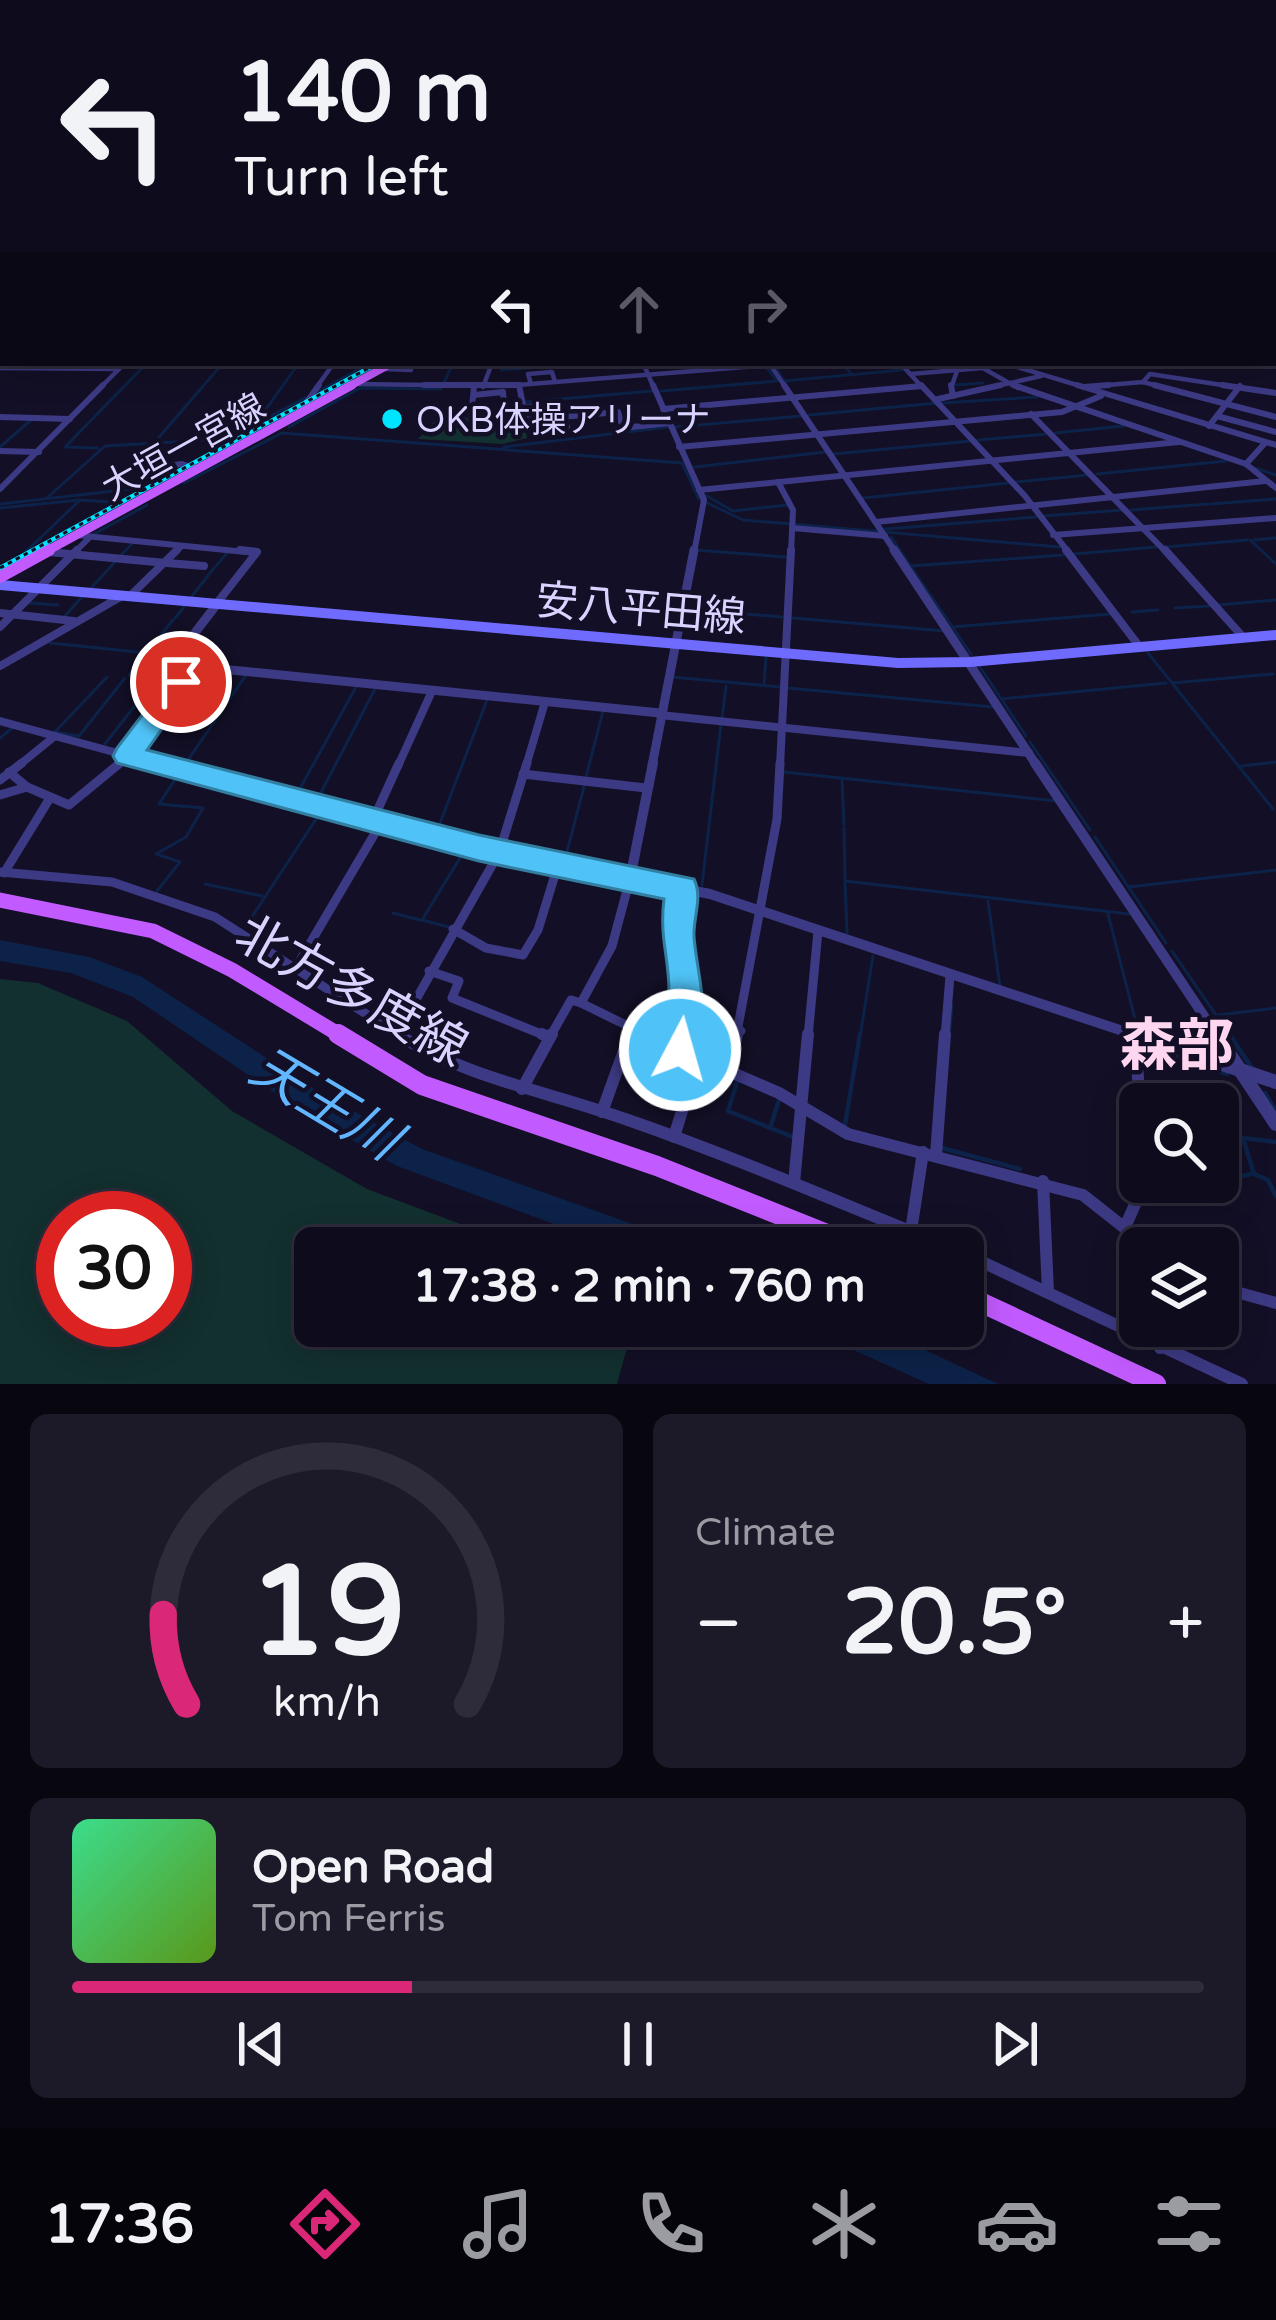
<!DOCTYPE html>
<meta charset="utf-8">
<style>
:root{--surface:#0e0b1c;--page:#1c1929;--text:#f1f3f6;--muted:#9b9ba3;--line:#2e2b3b;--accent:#db2777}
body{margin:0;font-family:"Varela Round","Noto Sans JP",sans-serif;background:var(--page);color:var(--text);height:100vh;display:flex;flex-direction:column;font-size:45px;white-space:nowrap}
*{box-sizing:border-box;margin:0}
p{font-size:39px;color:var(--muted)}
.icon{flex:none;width:66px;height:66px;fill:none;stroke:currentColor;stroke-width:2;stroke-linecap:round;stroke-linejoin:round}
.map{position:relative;height:1384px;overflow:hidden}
.details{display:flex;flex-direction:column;gap:30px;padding:30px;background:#08060f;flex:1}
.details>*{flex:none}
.banner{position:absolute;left:0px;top:0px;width:1278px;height:366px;box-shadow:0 6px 30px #0003,0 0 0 3px var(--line);background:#0e0b1c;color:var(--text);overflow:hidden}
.buttons{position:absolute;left:1119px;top:1083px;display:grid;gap:24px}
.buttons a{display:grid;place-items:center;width:120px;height:120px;border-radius:18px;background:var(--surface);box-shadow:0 6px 30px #0003,0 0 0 3px var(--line);font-size:60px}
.speed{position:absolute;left:36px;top:1191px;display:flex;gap:24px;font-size:60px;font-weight:700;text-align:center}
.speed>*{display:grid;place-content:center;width:156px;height:156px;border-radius:50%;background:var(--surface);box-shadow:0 6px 30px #0003,0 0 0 3px var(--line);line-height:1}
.speed .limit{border:18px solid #d22;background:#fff;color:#111}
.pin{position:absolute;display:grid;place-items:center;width:102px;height:102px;color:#fff;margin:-51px;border:6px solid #fff;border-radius:50%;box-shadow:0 3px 12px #0007}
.me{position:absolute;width:132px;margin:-66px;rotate:6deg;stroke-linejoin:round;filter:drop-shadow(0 0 9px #0008)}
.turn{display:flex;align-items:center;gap:42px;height:252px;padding:0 36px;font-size:54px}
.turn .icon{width:156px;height:156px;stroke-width:2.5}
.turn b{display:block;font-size:84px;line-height:102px}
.lanes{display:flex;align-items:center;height:114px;padding:0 36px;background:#0003;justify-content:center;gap:60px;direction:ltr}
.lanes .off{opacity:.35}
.big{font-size:90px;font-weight:700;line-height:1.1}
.details .card{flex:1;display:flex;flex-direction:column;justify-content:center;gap:18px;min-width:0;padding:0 42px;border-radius:18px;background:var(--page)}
.details .dial{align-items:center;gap:0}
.dial svg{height:312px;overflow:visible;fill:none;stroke:var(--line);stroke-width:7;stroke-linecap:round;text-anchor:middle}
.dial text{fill:var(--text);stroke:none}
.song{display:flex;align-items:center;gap:36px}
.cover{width:144px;height:144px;border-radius:18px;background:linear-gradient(135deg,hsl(150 70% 55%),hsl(90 70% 35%))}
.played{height:12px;border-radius:6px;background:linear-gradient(90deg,var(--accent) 30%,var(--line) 30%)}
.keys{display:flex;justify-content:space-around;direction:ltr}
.heat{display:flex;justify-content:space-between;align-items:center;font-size:66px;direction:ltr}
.details .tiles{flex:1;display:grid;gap:30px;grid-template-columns:1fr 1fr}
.card:last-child{grid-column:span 2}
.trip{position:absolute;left:294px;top:1227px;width:690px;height:120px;border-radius:18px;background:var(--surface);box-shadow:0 6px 30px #0003,0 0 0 3px var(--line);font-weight:700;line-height:120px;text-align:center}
.menu{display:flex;height:192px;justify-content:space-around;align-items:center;background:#06040b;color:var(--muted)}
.menu .icon{width:84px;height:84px}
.menu .on{color:var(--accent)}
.menu b{font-size:54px;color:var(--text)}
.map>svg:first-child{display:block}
.green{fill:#12302f;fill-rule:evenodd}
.water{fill:#0c2248}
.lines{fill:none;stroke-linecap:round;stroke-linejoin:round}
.stream-far1{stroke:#0c2248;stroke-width:3}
.stream{stroke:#0c2248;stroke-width:4.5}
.minor-far4{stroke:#3d3a85;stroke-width:4.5}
.minor-far3{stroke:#3d3a85;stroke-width:6}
.minor-far2{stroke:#3d3a85;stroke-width:8}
.minor-far1{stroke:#3d3a85;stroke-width:9}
.minor{stroke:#3d3a85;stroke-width:12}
.tertiary-far4{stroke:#3d3a85;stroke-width:4.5}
.tertiary-far3{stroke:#3d3a85;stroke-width:6}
.tertiary-far2{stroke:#3d3a85;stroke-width:9}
.tertiary-far1{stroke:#3d3a85;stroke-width:10}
.tertiary{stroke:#3d3a85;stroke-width:14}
.secondary{stroke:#6f6bff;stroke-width:10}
.primary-far4{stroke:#c25bff;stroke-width:8}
.primary-far3{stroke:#c25bff;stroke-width:9}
.primary-far2{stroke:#c25bff;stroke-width:12}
.primary-far1{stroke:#c25bff;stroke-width:15}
.primary{stroke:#c25bff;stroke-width:20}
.rail-casing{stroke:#00e5ff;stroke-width:4.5}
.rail{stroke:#130f26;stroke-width:3;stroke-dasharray:4.5;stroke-linecap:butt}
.route{fill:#4fc3f7;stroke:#337fa1;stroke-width:3}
.poi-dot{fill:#00e5ff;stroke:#130f26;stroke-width:4.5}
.labels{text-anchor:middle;stroke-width:9;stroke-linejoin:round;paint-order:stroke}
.far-poi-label{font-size:36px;fill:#d9d4ff;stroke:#130f26;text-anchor:start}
.far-street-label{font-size:36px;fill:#d9d4ff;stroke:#130f26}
.street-label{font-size:42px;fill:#d9d4ff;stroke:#130f26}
.near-street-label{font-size:51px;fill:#d9d4ff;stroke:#130f26}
.near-water-label{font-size:54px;font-style:italic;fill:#62b6ff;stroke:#130f26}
.near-quarter-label{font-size:57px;font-weight:bold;fill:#ffd6f0;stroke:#130f26}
</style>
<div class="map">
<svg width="1276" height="1384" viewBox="0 0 1276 1384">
<rect width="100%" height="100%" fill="#130f26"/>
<!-- green -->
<g class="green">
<path d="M443,412L526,432L527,438L503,444L418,439Z"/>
<path d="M0,979L38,983L127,1021L232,1111L367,1189L525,1248H315V1326H633L617,1384H0ZM63,1218H165V1320H63Z"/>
</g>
<!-- water -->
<g class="water">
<path d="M0,940L89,957L142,977L319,1092L422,1149L700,1248H619L397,1166L300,1110L133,997L71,973L0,961Z"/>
<path d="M800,1326H874L998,1384H929Z"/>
</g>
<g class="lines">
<!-- stream-far1 -->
<g class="stream-far1">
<path d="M842,363L852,375"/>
<path d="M776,368L785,382"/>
<path d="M501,370L592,363"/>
<path d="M784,381L902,370"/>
<path d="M444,383L453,363"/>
<path d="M955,385L983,383"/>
<path d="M319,391L370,363"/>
<path d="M661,391L777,381L766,367"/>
<path d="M525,402L652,391"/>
<path d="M942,403L1037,397"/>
<path d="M809,415L937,403"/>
<path d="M261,421L305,398"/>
<path d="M256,423L299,363"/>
<path d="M289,427L360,388L441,389"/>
<path d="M676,427L801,416"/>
<path d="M1055,433L1123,426"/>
<path d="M978,440L1046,434"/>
<path d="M154,443L223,363"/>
<path d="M0,447L31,420"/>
<path d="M504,447L668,427"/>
<path d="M98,448L65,447L146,364"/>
<path d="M833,454L971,441"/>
<path d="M695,467L825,452"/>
<path d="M1255,468L1276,475"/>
<path d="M1097,474L1226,461"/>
<path d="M1015,482L1088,475"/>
<path d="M184,483L282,433L682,463L699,499L743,520L1060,547"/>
<path d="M705,495L733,511L787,505"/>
<path d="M48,497L105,446L226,439L253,425"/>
<path d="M863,498L1008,483"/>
<path d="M0,504L158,486"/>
<path d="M1211,504L1276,499"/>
<path d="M0,508L80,500L127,503"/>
<path d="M1131,510L1208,504"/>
<path d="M1043,516L1123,510"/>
<path d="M885,529L1036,517"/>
<path d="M94,534L147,505"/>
<path d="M891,537L930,595"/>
<path d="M1250,540L1276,564"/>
<path d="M1254,540L1276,538"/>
<path d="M1165,547L1247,540"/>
<path d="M695,550L786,557"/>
<path d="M1074,554L1156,547"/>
<path d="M120,556L133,543"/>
<path d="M12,565L79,501"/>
<path d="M216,566L227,553"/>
<path d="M911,566L1063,555"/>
<path d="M92,587L114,563"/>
<path d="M192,596L214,568"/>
<path d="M931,596L971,654"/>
<path d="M30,603L58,605"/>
<path d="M1218,605L1276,600"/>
<path d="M1175,608L1209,606"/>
<path d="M684,609L782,617"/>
<path d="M1132,612L1158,610"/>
<path d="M64,617L82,597"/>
<path d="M175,618L184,607"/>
<path d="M793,618L945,631"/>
<path d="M952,627L1110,614"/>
<path d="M50,643L147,653"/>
<path d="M1148,653L1273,809"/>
<path d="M980,667L1026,736"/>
<path d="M129,675L173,620"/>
<path d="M107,677L55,732L79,736L125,678"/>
<path d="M672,677L780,687"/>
<path d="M1173,683L1273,674"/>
<path d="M764,685L766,657"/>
<path d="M788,688L994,707"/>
<path d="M1001,699L1166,683"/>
<path d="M722,718L726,686"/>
<path d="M0,738L12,728"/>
<path d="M1030,742L1090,830"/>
<path d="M105,744L154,681"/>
<path d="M186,763L246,675"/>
<path d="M1242,766L1276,762"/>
<path d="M784,772L1057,801"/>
<path d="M586,777L603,711"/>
<path d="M842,779L844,825"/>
<path d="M297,794L356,687"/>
<path d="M317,800L375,689"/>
<path d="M844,828L845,880"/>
<path d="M437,831L487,700"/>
<path d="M1095,837L1166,943"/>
<path d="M565,859L585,783"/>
<path d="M205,884L262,896"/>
<path d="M702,885L721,724"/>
<path d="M1129,887L1276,870"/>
<path d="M157,891L180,862L156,854L186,837L203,808L159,804L180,772"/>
<path d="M988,901L1000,987"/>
<path d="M393,913L420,920"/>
<path d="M1108,914L1137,1027"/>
<path d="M246,926L320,813"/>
<path d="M449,927L422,920L465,850"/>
<path d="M847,933L845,881L1129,914"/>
<path d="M1172,951L1231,1037"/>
<path d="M1218,1015L1276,1008"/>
<path d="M950,1030L952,1004"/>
<path d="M860,1037L873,956"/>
</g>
<!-- stream -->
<g class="stream">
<path d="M1229,1034L1252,1068"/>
<path d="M1141,1049L1227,1074"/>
<path d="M737,1082L728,1111L793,1137"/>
<path d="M1265,1093L1276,1111"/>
<path d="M1135,1108L1136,1124"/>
<path d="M771,1125L779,1100"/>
<path d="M845,1125L860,1034"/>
<path d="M1218,1135L1243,1138L1254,1174L1268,1180L1276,1196"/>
<path d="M1243,1138L1276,1142"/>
<path d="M942,1148L1020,1169"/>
<path d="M1220,1181L1251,1174"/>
<path d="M1148,1196L1172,1202L1169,1187L1216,1182"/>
</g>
<!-- minor-far4 -->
<g class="minor-far4">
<path d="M900,363L923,388"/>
<path d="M974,363L1018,388"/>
<path d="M1004,363L1087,388"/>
<path d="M0,368L119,369"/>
<path d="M383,369L411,370"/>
<path d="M910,374L982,368"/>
<path d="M1143,382L1150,374L1242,388"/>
<path d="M531,384L528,374L552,372L555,382"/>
<path d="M483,387L492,363"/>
<path d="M1084,387L1143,382L1165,388"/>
<path d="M316,388L334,363"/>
<path d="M900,388L922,386"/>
<path d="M951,388L957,371"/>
<path d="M988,388L1041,376"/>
</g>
<!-- minor-far3 -->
<g class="minor-far3">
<path d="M519,385L526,420"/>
<path d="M921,385L1025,496L1069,553"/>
<path d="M951,385L953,396"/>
<path d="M1013,385L1246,464L1276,488"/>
<path d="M1077,385L1276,445"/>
<path d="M1154,385L1276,417"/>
<path d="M1222,385L1276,393"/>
<path d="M474,387L471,416L529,430L526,420L618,412L623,428L669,423"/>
<path d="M1084,387L1109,385"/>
<path d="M474,395L503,392L506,425"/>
<path d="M938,399L1001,385"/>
<path d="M524,407L545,406"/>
<path d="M663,409L922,386"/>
<path d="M298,414L319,385"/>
<path d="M1031,414L1167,553"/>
<path d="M1217,416L1276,432"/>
<path d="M0,417L70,419"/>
<path d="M564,417L568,430"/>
<path d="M551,418L555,432"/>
<path d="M1209,426L1240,386"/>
<path d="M679,447L1062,412L1101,396"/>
<path d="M1246,464L1265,443"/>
<path d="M151,468L182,464L196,469"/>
<path d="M778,482L793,510L791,553"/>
<path d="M699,490L1179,442"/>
<path d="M876,522L1265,481"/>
<path d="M792,528L885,536"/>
<path d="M75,535L256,553"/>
<path d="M1053,535L1276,518"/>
<path d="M48,552L64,553"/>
<path d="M74,553L90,537"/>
<path d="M174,553L182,546"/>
</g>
<!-- minor-far2 -->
<g class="minor-far2">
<path d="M1066,550L1139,646"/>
<path d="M1165,550L1243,637"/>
<path d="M48,552L166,563"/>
<path d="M167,563L204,566"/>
<path d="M130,596L177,550"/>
<path d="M217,603L257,552L240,550"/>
<path d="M0,613L74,621"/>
<path d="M0,627L77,550"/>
<path d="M0,666L122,596"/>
<path d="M660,715L1029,753"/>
<path d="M0,721L125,755"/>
<path d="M18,766L55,736"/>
<path d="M117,766L128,756"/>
<path d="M398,766L432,691"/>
<path d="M526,766L545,702"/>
<path d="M780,766L791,550"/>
</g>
<!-- minor-far1 -->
<g class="minor-far1">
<path d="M9,772L27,787L69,805L120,763"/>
<path d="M523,774L646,788"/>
<path d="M0,780L22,763"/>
<path d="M0,795L27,787"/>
<path d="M373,820L399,763"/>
<path d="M0,872L112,882L215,917L402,1037"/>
<path d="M4,873L50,798"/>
<path d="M453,929L486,948L523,955L538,930L558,865"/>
<path d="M295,969L381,823"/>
<path d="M429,971L459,981L452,998L546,1036"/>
<path d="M581,1003L632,1028"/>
<path d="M684,1024L741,1031"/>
<path d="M397,1033L499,853L527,763"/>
<path d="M550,1037L571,1000L581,1003L612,946L630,879"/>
<path d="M629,1037L642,1017L685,1018"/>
<path d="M682,1037C689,987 676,940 682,889"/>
<path d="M736,1037L777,819L780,763"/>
<path d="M808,1037L818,931"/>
<path d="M945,1037L950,976"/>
</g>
<!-- minor -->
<g class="minor">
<path d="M397,1034C468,1079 551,1092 628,1120C738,1158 844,1205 952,1248"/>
<path d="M542,1034L546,1036"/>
<path d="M682,1034L680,1050L779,1093L848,1134L1083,1195L1150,1248"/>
<path d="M1135,1039L1140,1104"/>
<path d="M730,1069L737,1034"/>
<path d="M522,1089L552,1034"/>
<path d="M602,1112L630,1034"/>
<path d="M674,1137L698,1059"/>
<path d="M936,1155L945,1034"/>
<path d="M1043,1181L1048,1292"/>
<path d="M794,1183L808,1034"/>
<path d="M1125,1227L1145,1182"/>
<path d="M911,1231L923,1152"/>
<path d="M963,1253L1242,1384"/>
<path d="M1218,1287L1276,1303"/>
<path d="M1160,1348L1164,1326"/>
</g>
<!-- tertiary-far4 -->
<g class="tertiary-far4">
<path d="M643,363L654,388"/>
<path d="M769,363L786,388"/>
<path d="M355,384L505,386L794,363"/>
<path d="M100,388L125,363"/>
</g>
<!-- tertiary-far3 -->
<g class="tertiary-far3">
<path d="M424,385H519"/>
<path d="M653,385L704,500L694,553"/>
<path d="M784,385L896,553"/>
<path d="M0,451L39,452"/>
<path d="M0,489L103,385"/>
</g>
<!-- tertiary-far2 -->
<g class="tertiary-far2">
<path d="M894,550L1037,766"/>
<path d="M217,604L171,664L660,713"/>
<path d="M125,755L165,766"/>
<path d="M128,756L194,667"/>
<path d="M652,766L694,550"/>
</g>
<!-- tertiary-far1 -->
<g class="tertiary-far1">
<path d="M154,763L479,848L710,894L1141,1037"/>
<path d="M1035,763L1218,1037"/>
<path d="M630,879L653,763"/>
</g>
<!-- tertiary -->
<g class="tertiary">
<path d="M1132,1034L1276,1082"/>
<path d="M1216,1034L1276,1124"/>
</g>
<!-- secondary -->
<path class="secondary" d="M0,585L898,663L970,662L1276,635"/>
<!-- primary-far4 -->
<path class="primary-far4" d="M346,388L392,363"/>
<!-- primary-far3 -->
<path class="primary-far3" d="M43,553L352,385"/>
<!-- primary-far2 -->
<path class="primary-far2" d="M0,577L49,550"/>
<!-- primary-far1 -->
<path class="primary-far1" d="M0,900L153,931L232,970L343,1037"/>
<!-- primary -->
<g class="primary">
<path d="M338,1034L422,1085L657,1166L862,1248"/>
<path d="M963,1294L1156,1384"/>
</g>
<!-- rail casing -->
<g class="rail-casing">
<path id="rail" d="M0,568L378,363"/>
</g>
<!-- rail -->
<use href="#rail" class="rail"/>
</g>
<!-- sky -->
<linearGradient id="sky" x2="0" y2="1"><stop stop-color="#0a0815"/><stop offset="0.45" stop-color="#333752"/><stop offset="1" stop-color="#333752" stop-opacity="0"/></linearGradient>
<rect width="1276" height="350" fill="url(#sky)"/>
<!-- route -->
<path class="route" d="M181,674L195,682L147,750L479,835L694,879C703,898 693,917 694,937C698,982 713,1019 694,1063L680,1068L667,1063C657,1041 669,1019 669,996C670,960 659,939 664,899L479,861L117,763L113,756L117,748L172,676Z"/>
<!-- markers -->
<circle class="poi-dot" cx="392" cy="419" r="12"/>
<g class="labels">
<!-- far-poi labels -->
<g class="far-poi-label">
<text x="416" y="432">OKB体操アリーナ</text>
</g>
<!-- far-street labels -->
<g class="far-street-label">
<text transform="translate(183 446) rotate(-29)" y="13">大垣一宮線</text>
</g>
<!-- street labels -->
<g class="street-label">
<text transform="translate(641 608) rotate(5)" y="15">安八平田線</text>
</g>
<!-- near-street labels -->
<g class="near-street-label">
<text transform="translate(352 990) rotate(29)" y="18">北方多度線</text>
</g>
<!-- near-water labels -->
<g class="near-water-label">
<text transform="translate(326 1103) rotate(31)" y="19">天王川</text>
</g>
<!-- near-quarter labels -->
<g class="near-quarter-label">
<text x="1177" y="1065">森部</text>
</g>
</g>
</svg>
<div class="buttons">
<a><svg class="icon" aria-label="search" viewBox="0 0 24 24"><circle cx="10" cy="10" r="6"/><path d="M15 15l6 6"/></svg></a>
<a><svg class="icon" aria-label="layers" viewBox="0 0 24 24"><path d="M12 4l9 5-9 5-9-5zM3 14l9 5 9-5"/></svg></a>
</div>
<div class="speed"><div class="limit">30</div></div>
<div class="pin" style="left:181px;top:682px;background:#d93025"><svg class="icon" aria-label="arrive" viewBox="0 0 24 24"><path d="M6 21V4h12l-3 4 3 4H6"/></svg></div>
<svg class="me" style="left:680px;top:1050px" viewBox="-20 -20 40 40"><circle r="17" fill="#4fc3f7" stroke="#fff" stroke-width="3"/><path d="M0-11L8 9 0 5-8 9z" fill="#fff"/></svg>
<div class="trip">17:38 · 2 min · 760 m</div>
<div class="banner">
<div class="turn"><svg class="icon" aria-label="left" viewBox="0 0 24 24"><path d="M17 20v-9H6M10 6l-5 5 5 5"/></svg><div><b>140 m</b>Turn left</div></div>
<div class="lanes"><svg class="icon" aria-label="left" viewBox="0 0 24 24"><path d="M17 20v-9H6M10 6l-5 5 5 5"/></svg><svg class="icon off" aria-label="ahead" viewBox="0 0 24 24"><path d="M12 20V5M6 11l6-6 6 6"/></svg><svg class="icon off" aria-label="right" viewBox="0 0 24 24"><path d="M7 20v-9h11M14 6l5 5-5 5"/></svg></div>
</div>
</div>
<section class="details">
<div class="tiles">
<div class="card dial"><svg viewBox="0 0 100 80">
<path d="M14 69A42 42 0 1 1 86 69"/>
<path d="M14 69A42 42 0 0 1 8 46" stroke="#db2777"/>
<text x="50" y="56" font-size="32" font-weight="700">19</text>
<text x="50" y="72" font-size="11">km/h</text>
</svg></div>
<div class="card"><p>Climate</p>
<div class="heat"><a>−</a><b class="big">20.5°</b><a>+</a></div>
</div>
<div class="card">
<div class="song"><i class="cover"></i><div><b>Open Road</b><p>Tom Ferris</p></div></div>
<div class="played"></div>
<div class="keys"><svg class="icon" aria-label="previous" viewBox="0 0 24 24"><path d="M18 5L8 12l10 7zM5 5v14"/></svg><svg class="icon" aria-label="pause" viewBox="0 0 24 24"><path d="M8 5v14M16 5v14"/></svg><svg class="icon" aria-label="next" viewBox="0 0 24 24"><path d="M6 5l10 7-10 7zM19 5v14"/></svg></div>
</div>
</div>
</section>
<nav class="menu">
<b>17:36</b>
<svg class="icon on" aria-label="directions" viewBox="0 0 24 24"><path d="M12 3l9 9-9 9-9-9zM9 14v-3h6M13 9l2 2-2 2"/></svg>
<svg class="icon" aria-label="music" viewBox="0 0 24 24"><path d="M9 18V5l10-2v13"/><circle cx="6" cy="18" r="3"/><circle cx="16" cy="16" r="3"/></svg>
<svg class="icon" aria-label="phone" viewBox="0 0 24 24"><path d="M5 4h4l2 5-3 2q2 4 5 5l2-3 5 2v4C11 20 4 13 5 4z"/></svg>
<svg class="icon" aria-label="climate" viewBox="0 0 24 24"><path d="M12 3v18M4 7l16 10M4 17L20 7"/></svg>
<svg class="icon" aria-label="car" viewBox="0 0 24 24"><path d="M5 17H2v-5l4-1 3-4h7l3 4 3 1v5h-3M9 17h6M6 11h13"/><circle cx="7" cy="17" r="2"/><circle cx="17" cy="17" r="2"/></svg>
<svg class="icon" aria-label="filters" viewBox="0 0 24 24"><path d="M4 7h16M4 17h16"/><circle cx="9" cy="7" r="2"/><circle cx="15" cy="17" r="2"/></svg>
</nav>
